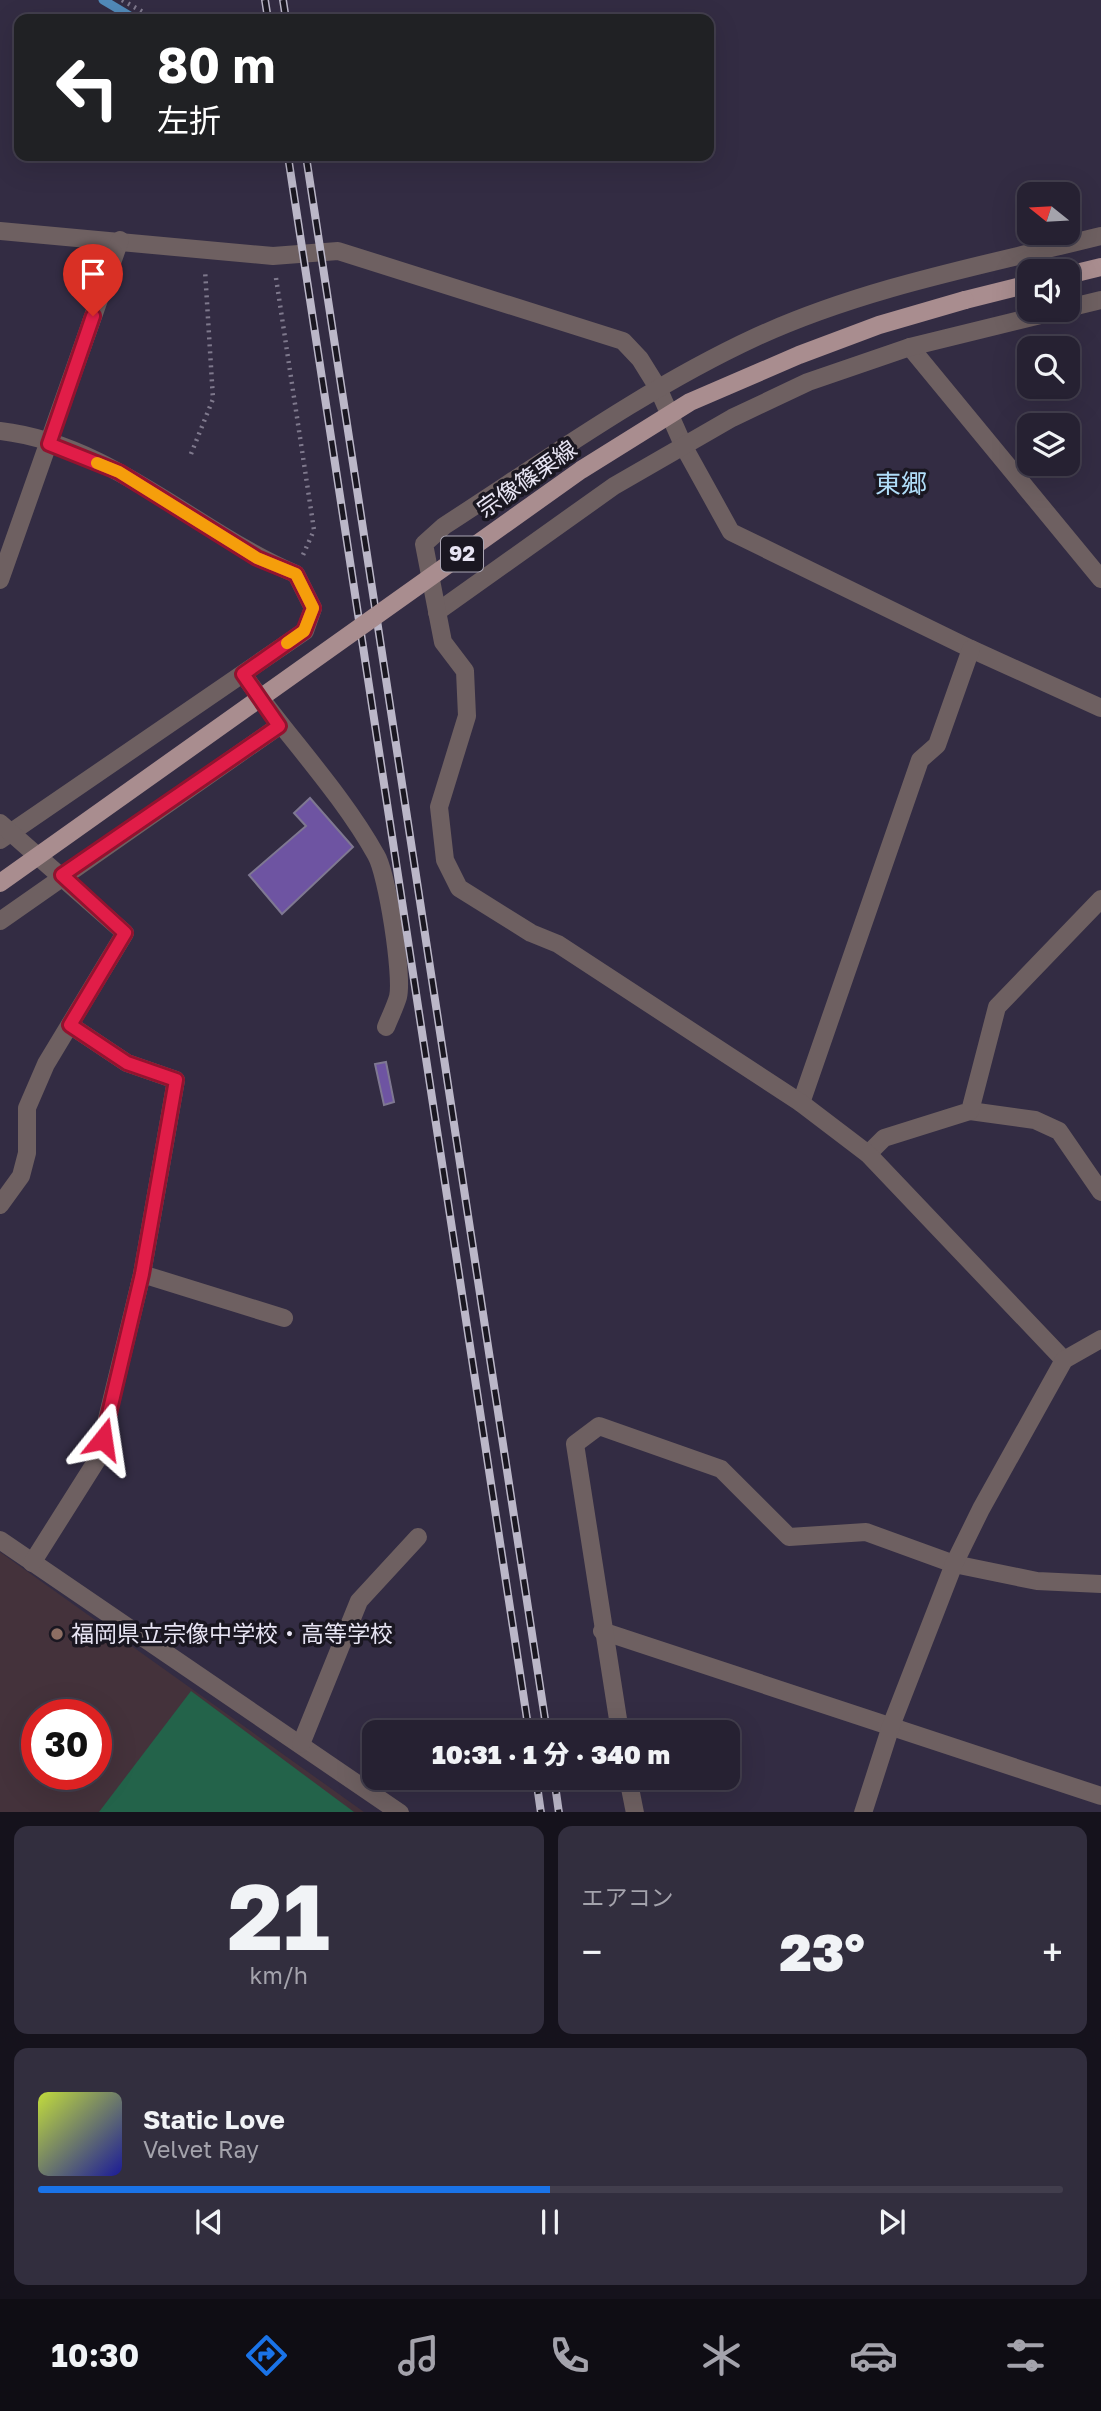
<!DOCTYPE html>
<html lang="ja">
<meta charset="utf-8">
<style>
:root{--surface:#262132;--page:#322e3e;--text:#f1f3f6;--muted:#a4a3ac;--line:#423e4d;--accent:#1a73e8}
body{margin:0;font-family:"Golos Text","Noto Sans JP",sans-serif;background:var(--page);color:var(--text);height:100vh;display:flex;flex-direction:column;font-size:26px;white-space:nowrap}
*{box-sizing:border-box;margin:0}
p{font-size:23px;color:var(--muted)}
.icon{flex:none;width:38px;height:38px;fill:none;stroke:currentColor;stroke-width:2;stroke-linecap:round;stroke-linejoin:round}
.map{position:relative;height:1812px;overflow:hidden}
.sheet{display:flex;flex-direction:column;gap:14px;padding:14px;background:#15121c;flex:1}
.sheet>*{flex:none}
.guide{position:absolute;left:14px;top:14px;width:700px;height:147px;border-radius:14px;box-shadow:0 7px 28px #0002,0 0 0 2px var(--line);background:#202124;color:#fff;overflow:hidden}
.needle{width:46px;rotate:288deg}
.fabs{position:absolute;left:1017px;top:182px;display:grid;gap:14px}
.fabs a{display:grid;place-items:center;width:63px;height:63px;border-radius:14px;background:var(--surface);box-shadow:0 7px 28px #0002,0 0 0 2px var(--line);font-size:35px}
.speed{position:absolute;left:21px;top:1699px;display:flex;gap:14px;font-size:35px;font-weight:700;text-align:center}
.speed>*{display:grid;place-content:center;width:91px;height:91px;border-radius:50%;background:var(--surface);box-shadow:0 7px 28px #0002,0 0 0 2px var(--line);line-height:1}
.speed .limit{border:10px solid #d22;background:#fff;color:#111}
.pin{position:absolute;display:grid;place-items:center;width:60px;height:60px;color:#fff;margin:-72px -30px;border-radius:50% 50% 50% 0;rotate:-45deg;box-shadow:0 0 7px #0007}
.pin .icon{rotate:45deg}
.me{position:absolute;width:77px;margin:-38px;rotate:15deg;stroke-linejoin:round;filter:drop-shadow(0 0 5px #0008)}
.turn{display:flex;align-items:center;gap:24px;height:147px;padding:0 28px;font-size:32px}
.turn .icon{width:91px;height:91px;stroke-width:2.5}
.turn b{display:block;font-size:49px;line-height:60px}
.big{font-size:52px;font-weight:800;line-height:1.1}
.sheet .tile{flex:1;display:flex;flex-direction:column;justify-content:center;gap:10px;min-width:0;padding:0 24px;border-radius:14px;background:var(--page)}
.sheet .dial{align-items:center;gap:0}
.dial b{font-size:91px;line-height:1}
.song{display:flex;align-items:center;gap:21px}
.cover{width:84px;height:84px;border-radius:10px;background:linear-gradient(135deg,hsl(70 70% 55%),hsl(240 70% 35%))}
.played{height:7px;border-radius:4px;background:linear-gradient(90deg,var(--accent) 50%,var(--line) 50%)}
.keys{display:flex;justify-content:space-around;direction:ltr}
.heat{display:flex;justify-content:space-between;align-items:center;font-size:38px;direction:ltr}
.sheet .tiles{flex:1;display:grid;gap:14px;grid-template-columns:1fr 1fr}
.tile:last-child{grid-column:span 2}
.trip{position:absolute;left:362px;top:1720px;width:378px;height:70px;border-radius:14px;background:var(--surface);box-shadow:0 7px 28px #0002,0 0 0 2px var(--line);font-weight:800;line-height:70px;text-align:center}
.dock{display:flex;height:112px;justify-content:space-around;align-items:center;background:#0f0d14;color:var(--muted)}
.dock .icon{width:49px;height:49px}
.dock .current{color:var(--accent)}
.dock b{font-size:32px;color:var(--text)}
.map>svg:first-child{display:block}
.education{fill:#44323b;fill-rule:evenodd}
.green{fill:#23634a}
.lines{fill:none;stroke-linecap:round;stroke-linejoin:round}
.stream{stroke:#518ab9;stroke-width:9}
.building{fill:#6e54a2;stroke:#7f7892;stroke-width:2}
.path{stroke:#7f798d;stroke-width:4.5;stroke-dasharray:2 5;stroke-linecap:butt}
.minor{stroke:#6e6061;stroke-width:18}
.primary{stroke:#a98d8f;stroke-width:18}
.rail-casing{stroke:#bbb7c8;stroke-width:8}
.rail{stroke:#1a1721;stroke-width:5;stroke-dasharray:16;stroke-linecap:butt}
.primary-bridge{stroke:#a98d8f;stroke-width:18}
.route-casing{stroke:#92132f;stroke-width:18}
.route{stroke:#e11d48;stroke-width:12}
.slow{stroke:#f59e0b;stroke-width:12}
.education-dot{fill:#8d6e63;stroke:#1a1721;stroke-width:2.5}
.labels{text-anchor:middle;stroke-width:7;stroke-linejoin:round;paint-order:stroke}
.shield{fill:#1a1721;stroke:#aaa6b4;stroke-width:2}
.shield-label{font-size:21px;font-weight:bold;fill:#e7e4f3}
.street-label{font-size:23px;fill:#e7e4f3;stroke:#1a1721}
.poi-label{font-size:23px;fill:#e7e4f3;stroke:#1a1721;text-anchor:start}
.quarter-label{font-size:26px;fill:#b0ddf8;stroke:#1a1721}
</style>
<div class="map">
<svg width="1101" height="1813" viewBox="0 0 1101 1813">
<rect width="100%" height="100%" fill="#332c43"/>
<!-- education -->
<path class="education" d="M0,1552L364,1812H0ZM37,1715H96V1774H37Z"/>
<!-- green -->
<path class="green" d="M191,1691L354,1812H99Z"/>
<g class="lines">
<!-- stream -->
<path class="stream" d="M103,0L135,19"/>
</g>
<!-- building -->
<g class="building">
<path d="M310,798L353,847L282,914L249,875L306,826L294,813Z"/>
<path d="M386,1062L394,1102L384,1105L375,1064Z"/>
</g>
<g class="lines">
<!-- path -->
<g class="path">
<path d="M122,0L155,19"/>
<path d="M276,278L314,530L303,555"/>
<path d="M191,454L213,399L205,270"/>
</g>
<!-- minor -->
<g class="minor">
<path d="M0,231L273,256L338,251L623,341L640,359L658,388L684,447L731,532L971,649L1101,708"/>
<path d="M1068,308L1101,300"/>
<path d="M910,347L1101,579"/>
<path d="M0,431C112,444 196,532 296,574L313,608L305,631L0,840"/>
<path d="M0,580L120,240"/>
<path d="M437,612L614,486L732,418L808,382L910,347L1061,310"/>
<path d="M243,674C285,734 341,792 376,855C387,873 403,976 398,997C395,1007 390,1017 386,1027"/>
<path d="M0,823L125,933L46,1064L27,1108V1153L21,1176L0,1205"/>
<path d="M0,921L279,726"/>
<path d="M801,1103L920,760L937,745L971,649"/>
<path d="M970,1111L1035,1120L1059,1131L1101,1192"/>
<path d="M868,1154L884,1138L970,1111L997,1007L1101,899"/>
<path d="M142,1274L284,1318"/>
<path d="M1064,1360L868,1154L801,1103L558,944L531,933L459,888L445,860L439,807L467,716L465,671L443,642L424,544L444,526C546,460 646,388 756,337C865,287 985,265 1101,236"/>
<path d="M0,1540L400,1813"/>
<path d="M32,1563L97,1460L142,1274L176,1080L127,1063L70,1025"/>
<path d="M602,1631L1101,1796"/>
<path d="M620,1732L575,1444L599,1426L721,1469L789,1537L866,1532L954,1564L1037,1581L1101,1584"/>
<path d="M301,1744L359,1601L418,1537"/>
<path d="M628,1778L635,1813"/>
<path d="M863,1813L891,1726L954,1564L981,1509L1064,1360L1101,1339"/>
</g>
<!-- primary -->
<g class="primary">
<path d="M1068,275L1101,267"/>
<path d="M965,300L1029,284"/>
</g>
<!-- rail casing -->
<g class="rail-casing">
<g id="rail">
<path d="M265,0L268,19"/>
<path d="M283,0L286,19"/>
<path d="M288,156L529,1732"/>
<path d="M306,156L547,1732"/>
<path d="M536,1778L541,1813"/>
<path d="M554,1778L559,1813"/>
</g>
</g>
<!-- rail -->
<use href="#rail" class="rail"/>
<!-- primary-bridge -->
<path class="primary-bridge" d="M0,883L581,470L690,402L799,355L879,325L965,300"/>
</g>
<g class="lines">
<!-- route casing -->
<g class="route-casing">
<path id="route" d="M93,316L49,444L119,472L257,558L296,574L313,608L304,631L243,674L279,726L62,875L125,933L70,1025L127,1063L176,1080L142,1274L103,1439"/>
</g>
<!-- route -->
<use href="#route" class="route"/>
<!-- slow -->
<path class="slow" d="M97,463L119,472L257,558L296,574L313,608L304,631L287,643"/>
</g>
<!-- markers -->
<circle class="education-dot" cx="57" cy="1634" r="7"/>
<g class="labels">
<!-- shield labels -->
<rect class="shield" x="441" y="536.5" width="42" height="35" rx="5"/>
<g class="shield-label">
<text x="462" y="561">92</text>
</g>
<!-- street labels -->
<g class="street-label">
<text transform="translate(527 479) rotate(-35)" y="8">宗像篠栗線</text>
</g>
<!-- poi labels -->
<g class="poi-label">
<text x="71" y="1642">福岡県立宗像中学校・高等学校</text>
</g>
<!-- quarter labels -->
<g class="quarter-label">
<text x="901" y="493">東郷</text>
</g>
</g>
</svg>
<div class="fabs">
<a><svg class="needle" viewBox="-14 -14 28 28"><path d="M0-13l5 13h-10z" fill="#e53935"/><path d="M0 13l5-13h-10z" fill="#a4a3ac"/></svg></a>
<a><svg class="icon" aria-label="sound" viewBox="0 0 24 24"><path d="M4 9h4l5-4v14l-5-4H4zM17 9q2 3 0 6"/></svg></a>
<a><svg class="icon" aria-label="search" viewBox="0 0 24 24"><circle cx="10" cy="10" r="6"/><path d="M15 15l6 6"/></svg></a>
<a><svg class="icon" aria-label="layers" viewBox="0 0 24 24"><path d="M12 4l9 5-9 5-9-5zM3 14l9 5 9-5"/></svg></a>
</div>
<div class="speed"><div class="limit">30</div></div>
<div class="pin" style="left:93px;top:316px;background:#d93025"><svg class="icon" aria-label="arrive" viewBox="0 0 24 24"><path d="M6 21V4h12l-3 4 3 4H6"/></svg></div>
<svg class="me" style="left:103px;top:1439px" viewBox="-20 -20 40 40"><path d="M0-17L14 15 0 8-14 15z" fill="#e11d48" stroke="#fff" stroke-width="4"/></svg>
<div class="trip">10:31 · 1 分 · 340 m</div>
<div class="guide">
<div class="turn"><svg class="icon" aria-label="left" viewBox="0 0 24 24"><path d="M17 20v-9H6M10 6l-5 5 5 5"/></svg><div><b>80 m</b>左折</div></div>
</div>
</div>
<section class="sheet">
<div class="tiles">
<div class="tile dial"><b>21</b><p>km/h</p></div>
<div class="tile"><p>エアコン</p>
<div class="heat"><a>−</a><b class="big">23°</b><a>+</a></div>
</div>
<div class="tile">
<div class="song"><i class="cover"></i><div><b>Static Love</b><p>Velvet Ray</p></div></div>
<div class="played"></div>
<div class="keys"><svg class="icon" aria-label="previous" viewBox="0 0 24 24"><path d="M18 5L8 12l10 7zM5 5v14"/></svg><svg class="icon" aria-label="pause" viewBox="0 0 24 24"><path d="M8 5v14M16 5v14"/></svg><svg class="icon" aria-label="next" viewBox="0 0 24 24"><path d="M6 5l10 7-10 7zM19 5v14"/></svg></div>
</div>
</div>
</section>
<nav class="dock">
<b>10:30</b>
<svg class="icon current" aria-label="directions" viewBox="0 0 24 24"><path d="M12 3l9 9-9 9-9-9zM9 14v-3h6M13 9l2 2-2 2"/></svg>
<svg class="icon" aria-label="music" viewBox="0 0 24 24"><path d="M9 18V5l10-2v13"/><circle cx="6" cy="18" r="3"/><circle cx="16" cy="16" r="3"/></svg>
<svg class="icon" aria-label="phone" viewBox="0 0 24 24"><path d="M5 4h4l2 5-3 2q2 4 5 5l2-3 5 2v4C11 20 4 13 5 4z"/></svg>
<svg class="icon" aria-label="climate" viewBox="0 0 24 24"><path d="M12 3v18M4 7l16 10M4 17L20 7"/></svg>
<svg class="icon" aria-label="car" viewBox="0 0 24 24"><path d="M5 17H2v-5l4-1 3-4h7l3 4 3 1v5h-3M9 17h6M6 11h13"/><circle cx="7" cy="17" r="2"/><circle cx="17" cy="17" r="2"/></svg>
<svg class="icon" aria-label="filters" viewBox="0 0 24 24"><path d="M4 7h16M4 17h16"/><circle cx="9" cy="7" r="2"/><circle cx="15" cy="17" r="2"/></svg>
</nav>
